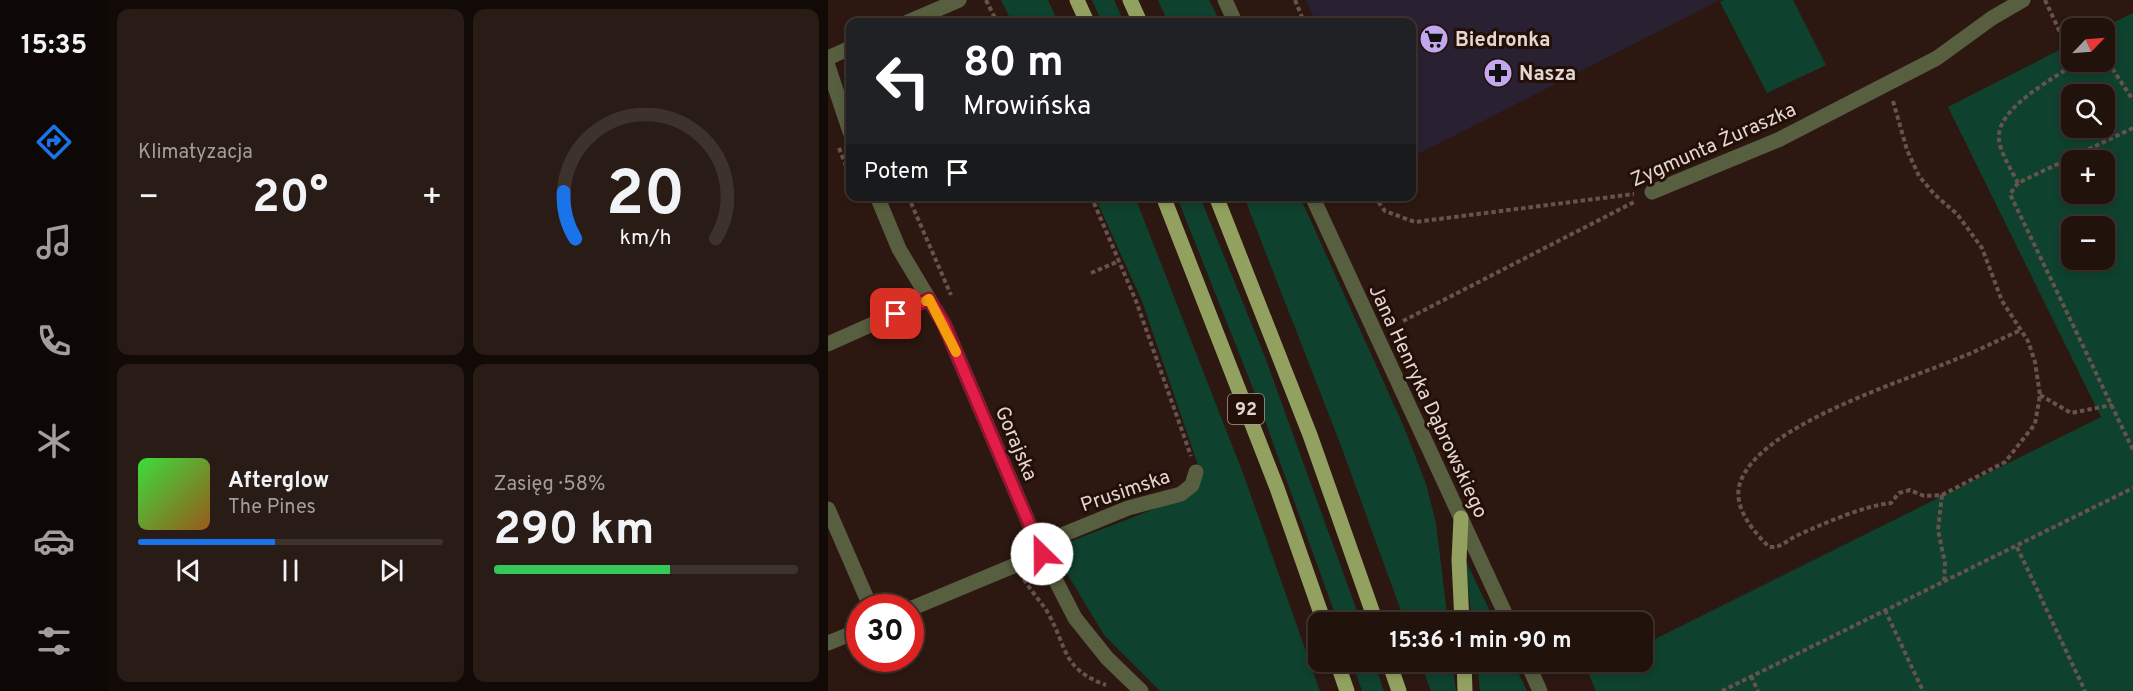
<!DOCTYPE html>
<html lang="pl">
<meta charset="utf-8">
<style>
:root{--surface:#21120c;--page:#291b15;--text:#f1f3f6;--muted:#a29e9d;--line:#3e322d;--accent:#1a73e8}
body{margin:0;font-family:Overpass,sans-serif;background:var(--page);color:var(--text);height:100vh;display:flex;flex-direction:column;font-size:22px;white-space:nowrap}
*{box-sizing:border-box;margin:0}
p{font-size:20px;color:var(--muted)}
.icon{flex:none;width:33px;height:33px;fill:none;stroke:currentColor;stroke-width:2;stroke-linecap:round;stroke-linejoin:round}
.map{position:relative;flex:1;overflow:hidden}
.details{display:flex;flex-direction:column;gap:9px;padding:9px;background:#120a07;width:720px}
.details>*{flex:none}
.top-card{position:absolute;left:18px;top:18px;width:570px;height:183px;border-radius:12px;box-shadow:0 3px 9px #0003,0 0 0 2px var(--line);background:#202124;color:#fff;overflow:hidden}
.needle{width:39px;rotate:65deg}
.controls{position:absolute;left:1233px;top:18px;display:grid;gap:12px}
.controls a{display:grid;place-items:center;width:54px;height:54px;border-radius:12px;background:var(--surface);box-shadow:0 3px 9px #0003,0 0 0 2px var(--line);font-size:30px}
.speed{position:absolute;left:18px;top:594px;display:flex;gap:12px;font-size:30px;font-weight:700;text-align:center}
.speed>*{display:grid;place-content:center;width:78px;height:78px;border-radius:50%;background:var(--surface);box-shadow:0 3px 9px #0003,0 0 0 2px var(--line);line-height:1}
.speed .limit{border:9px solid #d22;background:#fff;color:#111}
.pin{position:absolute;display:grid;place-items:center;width:51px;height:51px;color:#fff;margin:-26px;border-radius:12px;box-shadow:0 3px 9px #0006}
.me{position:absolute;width:66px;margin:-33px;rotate:337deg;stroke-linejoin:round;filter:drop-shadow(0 0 4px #0008)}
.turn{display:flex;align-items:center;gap:21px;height:126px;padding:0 18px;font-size:27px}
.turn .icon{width:78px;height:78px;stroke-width:2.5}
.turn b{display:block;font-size:42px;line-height:51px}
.then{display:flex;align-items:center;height:57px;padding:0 18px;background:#0003;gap:12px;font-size:22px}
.big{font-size:45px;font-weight:700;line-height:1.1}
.details .card{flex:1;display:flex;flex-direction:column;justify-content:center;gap:9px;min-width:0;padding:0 21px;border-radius:12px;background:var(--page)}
.details .dial{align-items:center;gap:0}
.dial svg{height:156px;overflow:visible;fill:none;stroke:var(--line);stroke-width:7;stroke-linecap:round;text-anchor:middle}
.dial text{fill:var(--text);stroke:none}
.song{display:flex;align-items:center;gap:18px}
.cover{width:72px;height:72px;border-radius:9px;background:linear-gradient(135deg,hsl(120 70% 55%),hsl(30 70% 35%))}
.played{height:6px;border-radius:3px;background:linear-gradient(90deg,var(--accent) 45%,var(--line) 45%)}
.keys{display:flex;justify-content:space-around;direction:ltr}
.heat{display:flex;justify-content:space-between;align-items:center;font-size:33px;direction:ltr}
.charge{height:9px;border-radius:4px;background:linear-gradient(90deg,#34c759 58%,var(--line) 0)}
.details .tiles{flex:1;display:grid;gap:9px;grid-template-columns:repeat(2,1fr)}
.trip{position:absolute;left:480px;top:612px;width:345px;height:60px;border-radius:12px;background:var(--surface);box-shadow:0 3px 9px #0003,0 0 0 2px var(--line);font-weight:700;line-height:60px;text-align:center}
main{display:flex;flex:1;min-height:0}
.tabs{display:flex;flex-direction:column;width:108px;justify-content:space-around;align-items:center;background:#0d0705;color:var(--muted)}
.tabs .icon{width:42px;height:42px}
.tabs .selected{color:var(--accent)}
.tabs b{font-size:27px;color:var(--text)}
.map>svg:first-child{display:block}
.commercial{fill:#292131}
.green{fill:#0f412f;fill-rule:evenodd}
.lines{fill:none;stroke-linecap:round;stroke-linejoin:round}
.path{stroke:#66534c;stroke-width:4;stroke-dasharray:4.5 3;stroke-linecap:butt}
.minor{stroke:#585f40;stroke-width:15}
.major{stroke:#92a160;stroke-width:15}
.route-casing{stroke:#92132f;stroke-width:15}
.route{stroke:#e11d48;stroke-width:10}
.slow{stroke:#f59e0b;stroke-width:10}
.labels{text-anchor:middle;stroke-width:6;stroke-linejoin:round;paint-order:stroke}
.shield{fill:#220f07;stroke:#aa9a94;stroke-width:1.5}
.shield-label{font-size:18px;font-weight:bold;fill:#e5d6d1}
.poi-label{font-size:20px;font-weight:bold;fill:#e5d6d1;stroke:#220f07;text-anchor:start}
.street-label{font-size:20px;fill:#e5d6d1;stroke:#220f07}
</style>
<main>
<nav class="tabs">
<b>15:35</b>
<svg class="icon selected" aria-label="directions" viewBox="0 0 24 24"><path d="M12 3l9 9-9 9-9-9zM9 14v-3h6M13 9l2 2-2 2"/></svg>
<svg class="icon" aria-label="music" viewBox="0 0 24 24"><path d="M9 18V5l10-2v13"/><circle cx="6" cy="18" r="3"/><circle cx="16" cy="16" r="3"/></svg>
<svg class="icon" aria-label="phone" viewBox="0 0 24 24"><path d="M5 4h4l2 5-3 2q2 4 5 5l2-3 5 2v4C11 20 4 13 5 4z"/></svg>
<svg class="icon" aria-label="climate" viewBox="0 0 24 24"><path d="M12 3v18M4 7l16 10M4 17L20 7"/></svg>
<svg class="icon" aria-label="car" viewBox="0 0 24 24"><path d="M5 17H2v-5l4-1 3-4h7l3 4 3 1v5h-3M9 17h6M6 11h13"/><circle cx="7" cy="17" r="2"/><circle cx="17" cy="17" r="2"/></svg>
<svg class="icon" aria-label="filters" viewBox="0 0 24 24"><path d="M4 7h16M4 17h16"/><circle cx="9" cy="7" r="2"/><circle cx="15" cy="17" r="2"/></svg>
</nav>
<section class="details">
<div class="tiles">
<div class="card"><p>Klimatyzacja</p>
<div class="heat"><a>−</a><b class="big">20°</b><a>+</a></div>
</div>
<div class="card dial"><svg viewBox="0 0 100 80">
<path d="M14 69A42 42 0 1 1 86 69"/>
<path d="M14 69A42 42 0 0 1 8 45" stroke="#1a73e8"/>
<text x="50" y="56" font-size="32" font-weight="700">20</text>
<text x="50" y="72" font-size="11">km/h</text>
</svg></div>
<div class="card">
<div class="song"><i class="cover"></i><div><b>Afterglow</b><p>The Pines</p></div></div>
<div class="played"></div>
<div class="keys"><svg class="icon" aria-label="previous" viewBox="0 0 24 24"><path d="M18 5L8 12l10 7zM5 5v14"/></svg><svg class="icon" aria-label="pause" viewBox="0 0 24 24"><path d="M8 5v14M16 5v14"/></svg><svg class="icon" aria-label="next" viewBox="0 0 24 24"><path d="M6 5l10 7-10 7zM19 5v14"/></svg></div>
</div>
<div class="card"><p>Zasięg · 58%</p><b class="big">290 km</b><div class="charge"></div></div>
</div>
</section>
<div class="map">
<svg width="1305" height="691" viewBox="0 0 1305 691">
<rect width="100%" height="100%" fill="#2c1810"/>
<!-- commercial -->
<path class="commercial" d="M478,0H889L890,1L584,157V22H488Z"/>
<!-- green -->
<g class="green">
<path d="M173,0H220L230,22H184Z"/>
<path d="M264,0H286L296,22H274Z"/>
<path d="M330,0H381L392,22H340Z"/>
<path d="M896,0H965L998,65L939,93L892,2Z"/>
<path d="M1305,13V691H768L760,672L780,662H814L815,645L1273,417L1120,107L1243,44L1244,62H1276V28H1274ZM1244,94H1276V128H1244ZM1244,160H1276V194H1244ZM1244,226H1276V260H1244Z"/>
<path d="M267,197H307L416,476L492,691H332L276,635L229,557L227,550L228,547L360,496L371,468L314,301Z"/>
<path d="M349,197H372L437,357L533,622H510L428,396Z"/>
<path d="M416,197H472L576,427L598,484L608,523L620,622H577L512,443Z"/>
<path d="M637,559L667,622H644Z"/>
<path d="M524,662H546L556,691H534Z"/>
<path d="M592,662H624L628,691H603Z"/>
<path d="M649,662H685L699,691H652Z"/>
</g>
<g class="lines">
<!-- path -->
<g class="path">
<path d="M158,0L169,22"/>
<path d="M467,0L476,22"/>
<path d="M1217,0L1244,58"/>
<path d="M1276,56L1305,100"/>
<path d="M1245,62L1246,64L1251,62"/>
<path d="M1065,101L1079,150L1091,176L1106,194L1129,214L1154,248L1174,301L1200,341L1207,362L1212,395L1207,424L1177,462L1114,495L1096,496L1082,490L1071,493L1063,503C1035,506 997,523 970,535C959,540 954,548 941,547C926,532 904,507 912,483C931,425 1077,381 1131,358C1152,350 1172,339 1193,330"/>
<path d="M1305,128L1190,183L1182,194L1305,450"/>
<path d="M11,148L22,176"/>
<path d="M1190,183C1184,171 1173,154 1171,140C1167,109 1224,80 1246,64"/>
<path d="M80,196L123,295"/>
<path d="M263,196L308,301L363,456"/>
<path d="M546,196L557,211L587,222L806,194"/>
<path d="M263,273L291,261"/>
<path d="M575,321L808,201"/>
<path d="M1212,395L1243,413L1284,405"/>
<path d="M1114,495L1110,530L1117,563L1116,582"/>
<path d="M1189,547L1257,691"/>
<path d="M196,579C203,592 213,601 220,613C240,649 234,669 278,685"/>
<path d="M1057,610L1095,691"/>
<path d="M923,676L930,691"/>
<path d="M894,691L1305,488"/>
</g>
<!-- minor -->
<g class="minor">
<path d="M397,0L407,22"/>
<path d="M80,22L131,0"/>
<path d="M0,58L22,48"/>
<path d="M0,66L22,132"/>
<path d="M824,192L950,140L1109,58L1164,18L1195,0"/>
<path d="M49,196L71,249L116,324L214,554L247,618L279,658L313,691"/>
<path d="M484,196L681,622"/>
<path d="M0,344L101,299"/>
<path d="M0,509L43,608"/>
<path d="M214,554L223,540L229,537L300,508L353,494L364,485L368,472"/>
<path d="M82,609L214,554"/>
<path d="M0,643L32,630"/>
<path d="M699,662L712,691"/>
</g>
<!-- major -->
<g class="major">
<path d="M249,0L259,22"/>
<path d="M302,0L312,22"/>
<path d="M335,196L449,488L496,622"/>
<path d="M388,196L482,435L548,622"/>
<path d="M633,518L631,560L634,622"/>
<path d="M509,662L519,691"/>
<path d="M561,662L571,691"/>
<path d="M636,662L637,691"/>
</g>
</g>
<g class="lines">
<!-- route casing -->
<g class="route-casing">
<path id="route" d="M68,314L101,299L116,324L214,554"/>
</g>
<!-- route -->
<use href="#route" class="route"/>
<!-- slow -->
<path class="slow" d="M98,301L101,299L128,352"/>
</g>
<!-- icons -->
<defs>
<g id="supermarket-disc" transform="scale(1.5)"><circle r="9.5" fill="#c4a7f1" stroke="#220f07"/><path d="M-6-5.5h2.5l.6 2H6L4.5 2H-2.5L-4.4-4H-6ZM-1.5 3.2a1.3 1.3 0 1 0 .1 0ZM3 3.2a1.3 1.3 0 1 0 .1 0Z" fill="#111"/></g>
<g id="pharmacy-disc" transform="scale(1.5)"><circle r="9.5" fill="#c4a7f1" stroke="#220f07"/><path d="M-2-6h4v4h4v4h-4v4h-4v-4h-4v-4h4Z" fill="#111"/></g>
</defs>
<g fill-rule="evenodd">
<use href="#supermarket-disc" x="606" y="39"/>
<use href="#pharmacy-disc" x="670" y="73"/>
</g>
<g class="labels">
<!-- shield labels -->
<rect class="shield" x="400" y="394" width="36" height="30" rx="4.5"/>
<g class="shield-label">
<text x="418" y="415">92</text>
</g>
<!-- poi labels -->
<g class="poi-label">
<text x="627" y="46">Biedronka</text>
<text x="691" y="80">Nasza</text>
</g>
<!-- street labels -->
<g class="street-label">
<text transform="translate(885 144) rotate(-24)" y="7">Zygmunta Żuraszka</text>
<text transform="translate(601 401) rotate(65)" y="7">Jana Henryka Dąbrowskiego</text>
<text transform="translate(189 443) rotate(67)" y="7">Gorajska</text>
<text transform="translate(297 490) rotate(-19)" y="7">Prusimska</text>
</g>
</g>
</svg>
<div class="controls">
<a><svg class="needle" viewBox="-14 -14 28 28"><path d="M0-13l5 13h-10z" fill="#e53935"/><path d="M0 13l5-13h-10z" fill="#a29e9d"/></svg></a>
<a><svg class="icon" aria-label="search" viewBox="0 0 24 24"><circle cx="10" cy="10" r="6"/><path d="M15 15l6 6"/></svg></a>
<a>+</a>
<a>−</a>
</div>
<div class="speed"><div class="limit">30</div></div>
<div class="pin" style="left:68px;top:314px;background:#d93025"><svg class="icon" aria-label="arrive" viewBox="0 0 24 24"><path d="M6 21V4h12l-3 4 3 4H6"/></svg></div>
<svg class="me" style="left:214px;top:554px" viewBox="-20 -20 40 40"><circle r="19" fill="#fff"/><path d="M0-13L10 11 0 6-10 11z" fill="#e11d48"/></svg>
<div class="trip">15:36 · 1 min · 90 m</div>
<div class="top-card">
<div class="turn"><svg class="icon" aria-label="left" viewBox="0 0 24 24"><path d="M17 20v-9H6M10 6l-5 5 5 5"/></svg><div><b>80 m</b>Mrowińska</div></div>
<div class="then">Potem<svg class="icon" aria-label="arrive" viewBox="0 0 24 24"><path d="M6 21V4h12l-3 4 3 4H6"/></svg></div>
</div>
</div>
</main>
